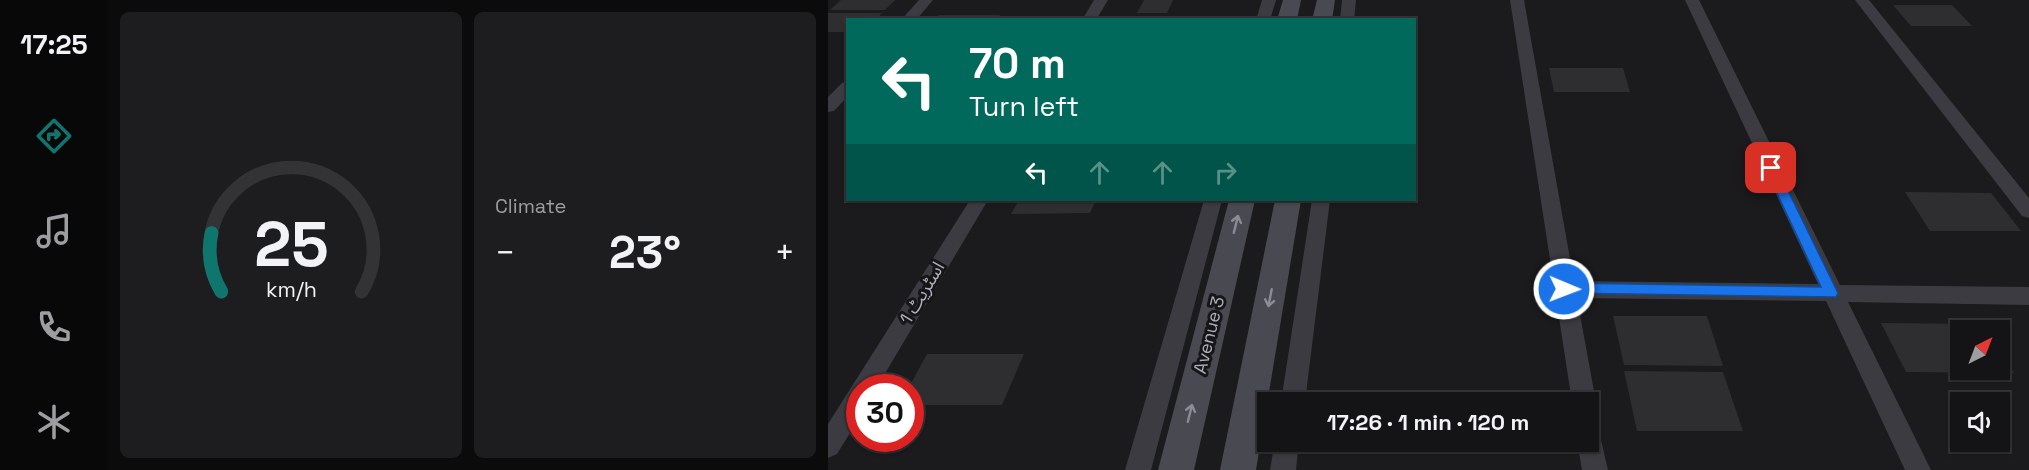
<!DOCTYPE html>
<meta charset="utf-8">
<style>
:root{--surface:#141416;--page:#1d1d1f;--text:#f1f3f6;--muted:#9d9ea1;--line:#333335;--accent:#0f766e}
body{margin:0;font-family:"Space Grotesk","Noto Sans Arabic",sans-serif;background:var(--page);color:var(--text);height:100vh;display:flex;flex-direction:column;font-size:22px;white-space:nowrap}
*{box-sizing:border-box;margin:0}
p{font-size:20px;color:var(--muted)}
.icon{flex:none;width:33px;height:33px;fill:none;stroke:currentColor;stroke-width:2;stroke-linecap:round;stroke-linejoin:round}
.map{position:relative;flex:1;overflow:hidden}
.sheet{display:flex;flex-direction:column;gap:12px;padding:12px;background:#0b0b0c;width:720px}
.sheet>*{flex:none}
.top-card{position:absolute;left:18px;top:18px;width:570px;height:183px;border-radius:0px;box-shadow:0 2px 4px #0004,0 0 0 2px var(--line);background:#00695c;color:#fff;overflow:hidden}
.needle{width:39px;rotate:42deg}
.buttons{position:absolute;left:1122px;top:320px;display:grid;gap:12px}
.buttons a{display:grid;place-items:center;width:60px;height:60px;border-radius:0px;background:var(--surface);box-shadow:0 2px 4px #0004,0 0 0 2px var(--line);font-size:30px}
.speed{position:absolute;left:18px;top:374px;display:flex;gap:12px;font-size:30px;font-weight:700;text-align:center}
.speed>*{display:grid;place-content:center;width:78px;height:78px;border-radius:50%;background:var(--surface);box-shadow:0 2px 4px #0004,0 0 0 2px var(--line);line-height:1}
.speed .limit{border:9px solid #d22;background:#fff;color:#111}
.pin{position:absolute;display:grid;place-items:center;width:51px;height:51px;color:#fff;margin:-26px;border-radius:12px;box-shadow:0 3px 9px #0006}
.me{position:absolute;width:66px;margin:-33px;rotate:91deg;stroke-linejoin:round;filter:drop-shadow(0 0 4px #0008)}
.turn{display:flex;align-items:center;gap:21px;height:126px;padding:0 24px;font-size:27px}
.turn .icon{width:78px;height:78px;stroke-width:2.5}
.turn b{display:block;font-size:42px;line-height:51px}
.lanes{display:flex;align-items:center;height:57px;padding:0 24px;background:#0003;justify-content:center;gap:30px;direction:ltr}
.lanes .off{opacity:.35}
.big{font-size:45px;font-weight:700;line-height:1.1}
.sheet .tile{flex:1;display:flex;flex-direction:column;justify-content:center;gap:9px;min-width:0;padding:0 21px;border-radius:9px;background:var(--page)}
.sheet .dial{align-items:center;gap:0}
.dial svg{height:156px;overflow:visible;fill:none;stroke:var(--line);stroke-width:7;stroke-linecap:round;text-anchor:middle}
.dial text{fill:var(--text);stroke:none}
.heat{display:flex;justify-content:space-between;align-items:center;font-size:33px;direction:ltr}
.sheet .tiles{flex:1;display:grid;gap:12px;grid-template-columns:repeat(2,1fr)}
.trip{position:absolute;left:429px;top:392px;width:342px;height:60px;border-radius:0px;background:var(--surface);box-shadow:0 2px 4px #0004,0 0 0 2px var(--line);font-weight:700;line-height:60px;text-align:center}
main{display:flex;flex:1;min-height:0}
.dock{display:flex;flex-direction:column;width:108px;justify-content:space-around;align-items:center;background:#080809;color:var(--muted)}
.dock .icon{width:42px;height:42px}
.dock .current{color:var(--accent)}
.dock b{font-size:27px;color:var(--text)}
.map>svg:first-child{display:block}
.building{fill:#2e2d30}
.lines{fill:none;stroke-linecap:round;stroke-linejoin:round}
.street{fill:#3b3b41;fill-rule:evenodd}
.secondary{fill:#494a51;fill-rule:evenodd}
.oneway{stroke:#8a8c97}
.route{fill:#1a73e8;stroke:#114b97;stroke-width:1.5}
.labels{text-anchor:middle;stroke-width:6;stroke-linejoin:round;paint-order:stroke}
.street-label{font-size:18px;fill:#adafbc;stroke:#161518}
</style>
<main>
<nav class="dock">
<b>17:25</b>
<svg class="icon current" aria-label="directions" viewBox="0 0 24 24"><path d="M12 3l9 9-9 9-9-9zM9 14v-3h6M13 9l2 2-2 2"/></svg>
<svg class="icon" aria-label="music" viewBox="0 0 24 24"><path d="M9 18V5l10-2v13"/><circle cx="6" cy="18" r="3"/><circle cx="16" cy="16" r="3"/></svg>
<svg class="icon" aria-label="phone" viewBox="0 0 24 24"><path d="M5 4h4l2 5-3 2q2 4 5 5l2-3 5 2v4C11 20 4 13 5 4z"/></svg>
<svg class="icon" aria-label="climate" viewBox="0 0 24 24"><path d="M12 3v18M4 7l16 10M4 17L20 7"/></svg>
</nav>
<section class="sheet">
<div class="tiles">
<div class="tile dial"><svg viewBox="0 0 100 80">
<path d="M14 69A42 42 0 1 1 86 69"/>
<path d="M14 69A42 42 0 0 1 9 39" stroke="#0f766e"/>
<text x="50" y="56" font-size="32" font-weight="700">25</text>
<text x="50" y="72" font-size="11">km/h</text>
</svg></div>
<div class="tile"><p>Climate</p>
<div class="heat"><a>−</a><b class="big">23°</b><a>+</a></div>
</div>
</div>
</section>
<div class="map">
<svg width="1201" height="470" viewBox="0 0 1201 470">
<rect width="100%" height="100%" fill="#1b1a1d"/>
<!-- building -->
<g class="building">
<path d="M13,0H67L57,10H2Z"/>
<path d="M316,0H345L339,13H309Z"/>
<path d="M1065,5H1124L1144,26H1083Z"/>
<path d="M0,13H54L48,20H20V32H0Z"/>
<path d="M111,15H172L168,20H107Z"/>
<path d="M721,68H795L802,92H726Z"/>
<path d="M1077,192L1163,193L1193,231H1102Z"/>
<path d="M191,200H268L262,213L183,214Z"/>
<path d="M785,316H879L895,366L796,365Z"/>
<path d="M1053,323L1155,324L1159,330H1132V369H1172V349L1186,373L1078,372Z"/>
<path d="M99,354H196L174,405H82L81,387Z"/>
<path d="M796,371L895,372L915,431H809Z"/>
</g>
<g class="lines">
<!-- street -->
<g class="street">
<path d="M91,0H105L88,20H73Z"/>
<path d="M266,0H280L268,20H254Z"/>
<path d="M434,0H448L442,20H428Z"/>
<path d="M514,0H528L526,20H512Z"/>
<path d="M682,0H696L746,281L990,284L857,0H871L1012,285L1201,287V305L1020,302L1103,470H1077L998,301L749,298L768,402L764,410L760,411V402H744Z"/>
<path d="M1027,0H1041L1201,198V218L1194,216Z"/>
<path d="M20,81V96L6,111L0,112V97L14,83Z"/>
<path d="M142,200H160L49,387H32V417L9,454L0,458V424Z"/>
<path d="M376,200H394L323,470H297Z"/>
<path d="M484,200H502L477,402H453Z"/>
<path d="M760,420L769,423L780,470H754L749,441H760Z"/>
<path d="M447,441H471L468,470H442Z"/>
</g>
<!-- secondary -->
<g class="secondary">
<path d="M455,0H473L469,20H449Z"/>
<path d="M489,0H507L504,20H484Z"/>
<path d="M401,200H427L366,470H330Z"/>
<path d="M447,200H473L428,470H392Z"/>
</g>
</g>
<!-- one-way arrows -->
<defs><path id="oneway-shaft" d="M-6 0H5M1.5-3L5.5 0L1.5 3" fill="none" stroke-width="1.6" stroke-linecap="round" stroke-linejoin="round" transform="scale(1.5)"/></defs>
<g class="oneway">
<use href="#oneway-shaft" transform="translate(408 224) rotate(-76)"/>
<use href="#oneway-shaft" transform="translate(442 298) rotate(101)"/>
<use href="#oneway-shaft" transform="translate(362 413) rotate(-76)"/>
</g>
<!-- route -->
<path class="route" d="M943,163L949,168L1010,293L1008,297L731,293L729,289L731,285L736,283L993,287L937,168Z"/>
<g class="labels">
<!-- street labels -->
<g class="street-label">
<text transform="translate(94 293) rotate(-59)" y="6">اسٹریٹ 1</text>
<text transform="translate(381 335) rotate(-76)" y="6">Avenue 3</text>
</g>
</g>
</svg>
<div class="buttons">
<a><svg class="needle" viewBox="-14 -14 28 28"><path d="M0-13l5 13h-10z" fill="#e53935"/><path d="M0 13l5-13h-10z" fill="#9d9ea1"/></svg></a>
<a><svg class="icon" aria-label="sound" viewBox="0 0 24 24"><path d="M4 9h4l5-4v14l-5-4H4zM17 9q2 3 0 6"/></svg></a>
</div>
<div class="speed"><div class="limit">30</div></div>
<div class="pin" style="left:943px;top:168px;background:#d93025"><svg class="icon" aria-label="arrive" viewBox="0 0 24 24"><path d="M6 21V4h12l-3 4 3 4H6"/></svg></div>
<svg class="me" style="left:736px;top:289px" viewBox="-20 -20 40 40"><circle r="17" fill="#1a73e8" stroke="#fff" stroke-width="3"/><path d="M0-11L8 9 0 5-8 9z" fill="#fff"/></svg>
<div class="trip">17:26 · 1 min · 120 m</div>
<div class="top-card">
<div class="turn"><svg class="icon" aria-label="left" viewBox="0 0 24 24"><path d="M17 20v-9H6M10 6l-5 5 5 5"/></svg><div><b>70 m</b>Turn left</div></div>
<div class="lanes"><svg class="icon" aria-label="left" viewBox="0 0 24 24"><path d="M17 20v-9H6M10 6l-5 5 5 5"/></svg><svg class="icon off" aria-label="ahead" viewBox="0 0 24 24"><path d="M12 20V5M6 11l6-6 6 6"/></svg><svg class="icon off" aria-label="ahead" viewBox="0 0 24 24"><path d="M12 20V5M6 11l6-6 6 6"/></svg><svg class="icon off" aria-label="right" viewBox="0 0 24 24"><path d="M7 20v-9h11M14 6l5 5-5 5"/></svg></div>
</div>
</div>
</main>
